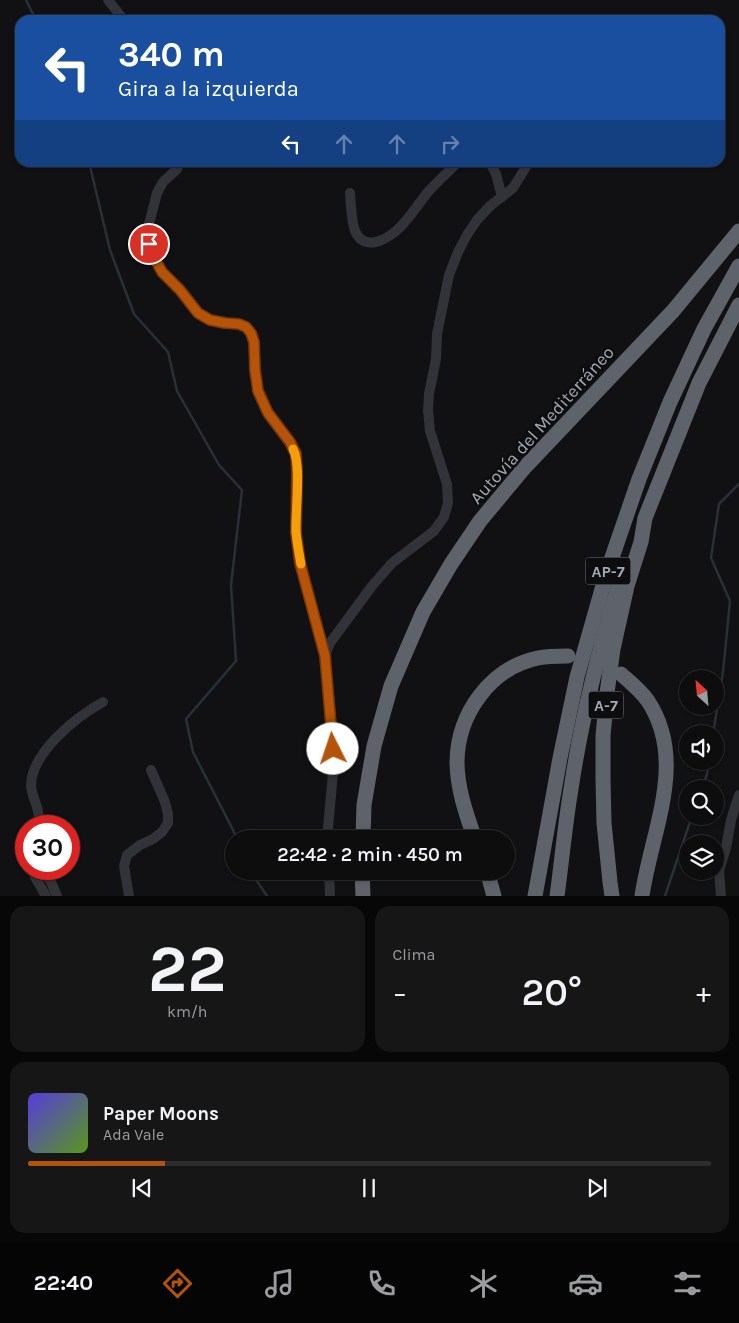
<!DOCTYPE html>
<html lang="es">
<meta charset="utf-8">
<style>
:root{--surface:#0d0d0e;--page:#161617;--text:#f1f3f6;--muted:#9a9c9e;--line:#2d2d2e;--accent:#b45309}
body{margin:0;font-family:Karla,sans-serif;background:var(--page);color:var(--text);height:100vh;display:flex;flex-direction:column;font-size:19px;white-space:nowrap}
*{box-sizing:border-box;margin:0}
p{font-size:16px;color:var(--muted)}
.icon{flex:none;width:28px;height:28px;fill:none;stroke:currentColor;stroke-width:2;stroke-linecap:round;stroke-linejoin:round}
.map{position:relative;height:896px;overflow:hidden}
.side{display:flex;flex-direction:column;gap:10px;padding:10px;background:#070708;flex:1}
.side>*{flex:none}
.guide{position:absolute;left:15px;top:15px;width:710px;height:152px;border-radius:15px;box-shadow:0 1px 4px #0004,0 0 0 1px var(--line);background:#1a4fa0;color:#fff;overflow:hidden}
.needle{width:32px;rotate:334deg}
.controls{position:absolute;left:679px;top:670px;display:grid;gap:10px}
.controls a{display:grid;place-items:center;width:45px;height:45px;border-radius:50%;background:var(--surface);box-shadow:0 1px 4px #0004,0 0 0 1px var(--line);font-size:25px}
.speed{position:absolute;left:15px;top:815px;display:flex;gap:10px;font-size:25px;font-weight:700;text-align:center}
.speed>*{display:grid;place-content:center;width:65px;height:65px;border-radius:50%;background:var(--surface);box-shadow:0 1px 4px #0004,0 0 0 1px var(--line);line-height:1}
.speed .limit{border:8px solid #d22;background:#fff;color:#111}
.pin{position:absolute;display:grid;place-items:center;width:42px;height:42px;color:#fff;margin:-21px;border:2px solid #fff;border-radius:50%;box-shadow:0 1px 5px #0007}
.me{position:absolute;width:55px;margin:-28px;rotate:356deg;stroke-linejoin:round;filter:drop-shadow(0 0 4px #0008)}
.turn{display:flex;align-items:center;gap:18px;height:105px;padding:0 20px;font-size:22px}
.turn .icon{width:65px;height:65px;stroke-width:2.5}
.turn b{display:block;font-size:35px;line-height:42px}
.lanes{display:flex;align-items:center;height:48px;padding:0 20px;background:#0003;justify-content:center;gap:25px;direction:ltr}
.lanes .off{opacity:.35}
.big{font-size:38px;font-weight:600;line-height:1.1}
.side .tile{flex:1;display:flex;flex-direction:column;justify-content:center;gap:8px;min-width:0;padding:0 18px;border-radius:15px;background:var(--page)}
.side .dial{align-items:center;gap:0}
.dial b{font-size:65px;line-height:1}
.song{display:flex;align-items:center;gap:15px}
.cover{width:60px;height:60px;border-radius:8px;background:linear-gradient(135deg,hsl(250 70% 55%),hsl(90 70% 35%))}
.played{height:5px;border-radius:2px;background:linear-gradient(90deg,var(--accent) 20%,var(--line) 20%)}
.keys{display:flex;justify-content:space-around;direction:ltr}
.heat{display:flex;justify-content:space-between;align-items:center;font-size:28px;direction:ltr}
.side .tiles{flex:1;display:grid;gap:10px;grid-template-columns:1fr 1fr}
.tile:last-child{grid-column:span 2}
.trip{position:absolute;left:225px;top:830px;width:290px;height:50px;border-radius:25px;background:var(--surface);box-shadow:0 1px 4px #0004,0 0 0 1px var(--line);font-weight:600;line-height:50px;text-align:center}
.tabs{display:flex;height:80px;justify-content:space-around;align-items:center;background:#050506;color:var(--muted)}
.tabs .icon{width:35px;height:35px}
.tabs .active{color:var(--accent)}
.tabs b{font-size:22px;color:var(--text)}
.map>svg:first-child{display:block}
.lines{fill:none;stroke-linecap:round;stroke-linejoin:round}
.stream{stroke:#273137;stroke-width:2.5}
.minor{stroke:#323338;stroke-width:10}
.highway{stroke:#5e626a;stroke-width:15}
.route-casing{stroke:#753606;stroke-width:12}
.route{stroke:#b45309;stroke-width:9}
.slow{stroke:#f59e0b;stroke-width:9}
.labels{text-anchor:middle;stroke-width:5;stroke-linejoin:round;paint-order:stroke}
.shield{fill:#0d0d0e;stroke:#757a83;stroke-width:1}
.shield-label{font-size:16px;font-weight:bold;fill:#a2a8b5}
.street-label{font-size:18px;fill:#a2a8b5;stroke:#0d0d0e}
</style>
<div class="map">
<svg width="739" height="896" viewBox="0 0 739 896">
<rect width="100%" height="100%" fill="#111113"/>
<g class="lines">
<!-- stream -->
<g class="stream">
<path d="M26,0L36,20"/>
<path d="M89,162L110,250L134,314L168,352L177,391L219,465L242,490L231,585L236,661L186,719L193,752L233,830L237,839"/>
<path d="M713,734L723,672L730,601L711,558L719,504L739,484"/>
<path d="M702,789L707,774L709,761"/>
<path d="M250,871L267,896"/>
<path d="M665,896L692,816"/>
</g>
<!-- minor -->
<g class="minor">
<path d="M108,0L124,20"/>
<path d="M180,162L177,169L163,182L157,193L148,228L149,244L156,261L162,272L180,290L198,313L210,320L225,323L239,324L246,327L251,333L254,342L255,370L258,391L268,413L289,442L295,454L297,472L296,533L300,563L325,656L333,736L334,762L327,839"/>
<path d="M490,162L496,174L502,197"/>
<path d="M350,193C351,205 351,219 355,231C364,251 384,241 396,231C408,221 418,204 428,192C437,182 448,172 458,162"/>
<path d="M325,655L330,643L372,586L392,563L434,531L444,517L448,503L447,484L430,431L428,410L429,394L436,359L437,334L449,275L458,252L467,235L477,220L490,206L513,188L529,162"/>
<path d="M39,826C39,821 39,816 38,811C36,802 31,793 31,785C32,752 76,717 103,702"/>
<path d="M43,869L51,882L57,896"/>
<path d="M329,871L330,896"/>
<path d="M35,877L46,896"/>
<path d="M129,896L124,866L127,855L140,845L153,839L162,832L168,823V814L165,802L151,770"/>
<path d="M721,896L719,870L726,848L731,820L739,795"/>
</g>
<!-- highway -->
<g class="highway">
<path d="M621,674C631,683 641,691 648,701C688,762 651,832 642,896"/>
<path d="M363,839L364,805L374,746L391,686L423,612L451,564L480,521L525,467L673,311L739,231"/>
<path d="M475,839C466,814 457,788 457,761C458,714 490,668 538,658C548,656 558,656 568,656"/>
<path d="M362,871L363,896"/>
<path d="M487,871L494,896"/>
<path d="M535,896L560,758L577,677L606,575L639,479L670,402L704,329L739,266"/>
<path d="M557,896C562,860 565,824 571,789C581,721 598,653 618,587"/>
<path d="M612,896L610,882L604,823L603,779V736L607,693L613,649L627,586L641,542L645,518L699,383L739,305"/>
</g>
</g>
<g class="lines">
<!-- route casing -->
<g class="route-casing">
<path id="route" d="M149,244L156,261L162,272L180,290L198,313L210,320L225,323L239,324L246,327L251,333L254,342L255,370L258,391L268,413L290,442L296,454L297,472L296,533L300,563L325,656L333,749"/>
</g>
<!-- route -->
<use href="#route" class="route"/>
<!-- slow -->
<path class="slow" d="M293,449C302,467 295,511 296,532C297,543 299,553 301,564"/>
</g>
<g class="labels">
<!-- shield labels -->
<g class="shield">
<rect x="585.5" y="557.5" width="45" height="27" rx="4"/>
<rect x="588.5" y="691.5" width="35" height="27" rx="4"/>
</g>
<g class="shield-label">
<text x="608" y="577">AP-7</text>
<text x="606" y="711">A-7</text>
</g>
<!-- street labels -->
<g class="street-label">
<text transform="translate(542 425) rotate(-48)" y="6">Autovía del Mediterráneo</text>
</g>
</g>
</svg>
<div class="controls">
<a><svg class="needle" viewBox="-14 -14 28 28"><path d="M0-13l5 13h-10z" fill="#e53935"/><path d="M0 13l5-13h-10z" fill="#9a9c9e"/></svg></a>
<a><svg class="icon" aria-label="sound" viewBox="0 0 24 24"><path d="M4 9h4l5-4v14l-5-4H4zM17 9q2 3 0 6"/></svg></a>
<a><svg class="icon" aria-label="search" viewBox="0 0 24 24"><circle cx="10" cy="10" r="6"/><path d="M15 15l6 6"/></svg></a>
<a><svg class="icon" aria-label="layers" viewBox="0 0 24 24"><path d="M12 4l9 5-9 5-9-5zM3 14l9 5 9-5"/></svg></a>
</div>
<div class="speed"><div class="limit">30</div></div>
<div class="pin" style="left:149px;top:244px;background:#d93025"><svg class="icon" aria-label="arrive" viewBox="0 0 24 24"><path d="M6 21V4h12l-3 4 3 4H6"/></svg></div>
<svg class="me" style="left:333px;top:749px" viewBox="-20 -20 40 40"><circle r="19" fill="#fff"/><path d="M0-13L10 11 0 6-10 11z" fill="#b45309"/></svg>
<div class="trip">22:42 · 2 min · 450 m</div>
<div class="guide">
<div class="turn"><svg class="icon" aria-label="left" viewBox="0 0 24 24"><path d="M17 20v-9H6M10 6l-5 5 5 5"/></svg><div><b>340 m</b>Gira a la izquierda</div></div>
<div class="lanes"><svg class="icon" aria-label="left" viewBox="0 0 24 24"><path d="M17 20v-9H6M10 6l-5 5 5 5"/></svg><svg class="icon off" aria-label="ahead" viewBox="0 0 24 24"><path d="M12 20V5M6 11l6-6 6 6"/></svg><svg class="icon off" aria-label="ahead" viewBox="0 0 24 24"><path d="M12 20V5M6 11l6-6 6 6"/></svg><svg class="icon off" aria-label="right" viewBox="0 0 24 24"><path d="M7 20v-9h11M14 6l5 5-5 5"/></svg></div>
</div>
</div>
<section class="side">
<div class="tiles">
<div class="tile dial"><b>22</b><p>km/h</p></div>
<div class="tile"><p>Clima</p>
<div class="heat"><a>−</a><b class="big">20°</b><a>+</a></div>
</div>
<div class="tile">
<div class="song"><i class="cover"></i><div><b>Paper Moons</b><p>Ada Vale</p></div></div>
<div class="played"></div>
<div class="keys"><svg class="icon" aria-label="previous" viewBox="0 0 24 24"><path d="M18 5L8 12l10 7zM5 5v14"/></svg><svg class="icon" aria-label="pause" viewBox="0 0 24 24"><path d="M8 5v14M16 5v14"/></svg><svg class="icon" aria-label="next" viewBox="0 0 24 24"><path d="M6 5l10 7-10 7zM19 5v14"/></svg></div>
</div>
</div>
</section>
<nav class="tabs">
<b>22:40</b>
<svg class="icon active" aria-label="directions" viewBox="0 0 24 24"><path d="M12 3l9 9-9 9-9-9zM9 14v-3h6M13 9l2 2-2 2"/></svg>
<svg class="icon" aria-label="music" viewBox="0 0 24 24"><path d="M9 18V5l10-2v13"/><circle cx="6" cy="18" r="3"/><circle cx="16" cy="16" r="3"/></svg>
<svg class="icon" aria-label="phone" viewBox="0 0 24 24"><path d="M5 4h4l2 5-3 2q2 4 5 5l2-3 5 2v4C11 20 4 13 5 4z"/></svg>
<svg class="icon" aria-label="climate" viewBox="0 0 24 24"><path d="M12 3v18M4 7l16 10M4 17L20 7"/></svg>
<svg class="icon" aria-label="car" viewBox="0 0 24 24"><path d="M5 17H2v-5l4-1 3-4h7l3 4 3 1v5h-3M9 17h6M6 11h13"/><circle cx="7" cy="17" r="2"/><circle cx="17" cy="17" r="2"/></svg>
<svg class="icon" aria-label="filters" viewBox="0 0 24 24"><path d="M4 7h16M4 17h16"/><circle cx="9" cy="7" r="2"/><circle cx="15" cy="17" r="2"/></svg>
</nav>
